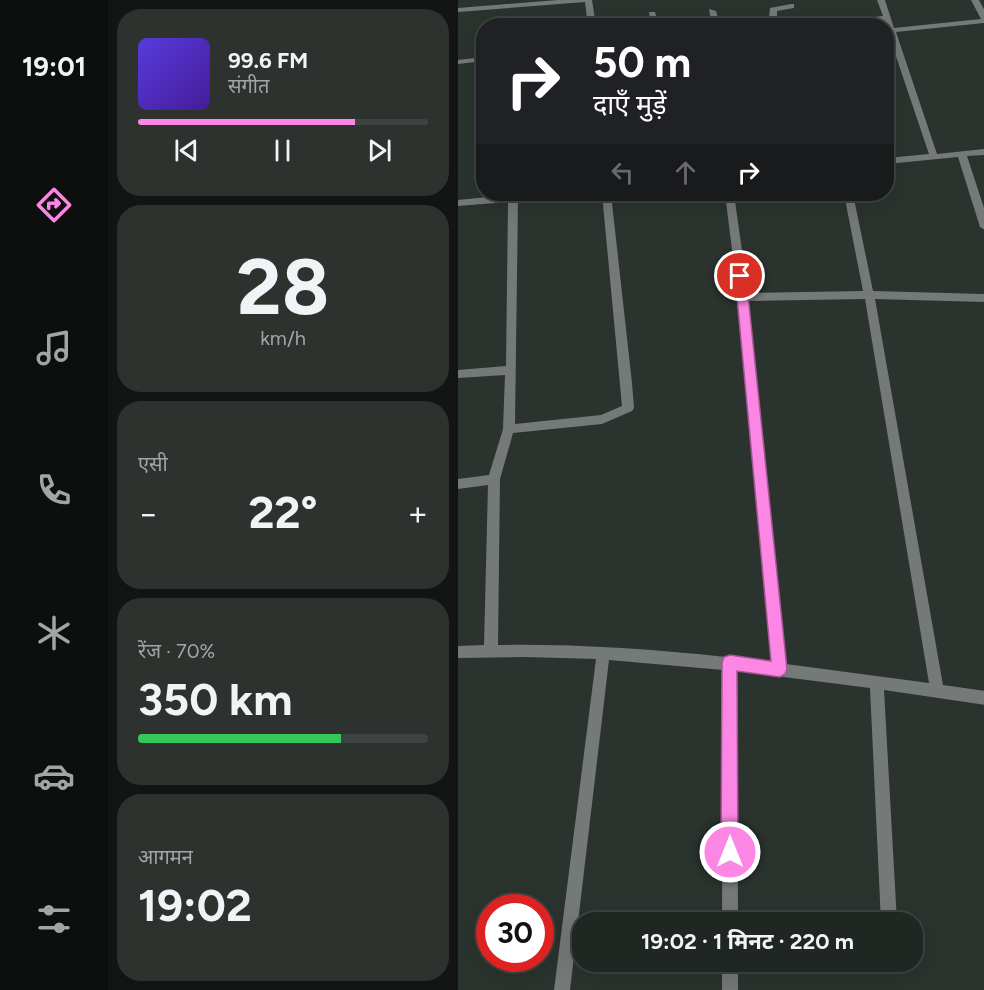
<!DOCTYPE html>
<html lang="hi">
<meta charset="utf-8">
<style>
:root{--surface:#202622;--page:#2d322f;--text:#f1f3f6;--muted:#a2a5a5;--line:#3d4340;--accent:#fc86e4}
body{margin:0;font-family:Figtree,"Noto Sans Devanagari",sans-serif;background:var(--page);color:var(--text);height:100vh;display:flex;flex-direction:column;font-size:22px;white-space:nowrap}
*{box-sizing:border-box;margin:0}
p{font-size:20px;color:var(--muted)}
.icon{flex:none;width:33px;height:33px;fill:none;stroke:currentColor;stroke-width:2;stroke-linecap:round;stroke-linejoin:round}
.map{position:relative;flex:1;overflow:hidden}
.sheet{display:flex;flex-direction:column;gap:9px;padding:9px;background:#121513;width:350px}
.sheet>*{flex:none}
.guide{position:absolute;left:18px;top:18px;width:418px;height:183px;border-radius:24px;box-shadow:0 6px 24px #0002,0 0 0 2px var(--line);background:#202124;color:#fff;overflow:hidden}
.speed{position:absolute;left:18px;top:894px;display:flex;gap:12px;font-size:30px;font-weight:700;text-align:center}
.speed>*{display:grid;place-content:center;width:78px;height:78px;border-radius:50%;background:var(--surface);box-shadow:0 6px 24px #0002,0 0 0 2px var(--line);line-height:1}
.speed .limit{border:9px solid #d22;background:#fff;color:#111}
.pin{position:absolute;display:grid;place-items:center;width:51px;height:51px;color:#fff;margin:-26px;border:3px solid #fff;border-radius:50%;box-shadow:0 2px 6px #0007}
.me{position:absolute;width:66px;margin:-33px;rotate:0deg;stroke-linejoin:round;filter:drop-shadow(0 0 4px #0008)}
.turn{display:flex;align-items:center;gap:21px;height:126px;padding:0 18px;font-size:27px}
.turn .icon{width:78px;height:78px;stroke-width:2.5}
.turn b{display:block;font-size:42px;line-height:51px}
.lanes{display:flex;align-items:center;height:57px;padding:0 18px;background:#0003;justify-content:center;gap:30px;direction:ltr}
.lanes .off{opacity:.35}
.big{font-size:45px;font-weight:700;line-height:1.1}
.sheet .tile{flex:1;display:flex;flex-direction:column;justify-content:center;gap:9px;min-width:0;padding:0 21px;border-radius:24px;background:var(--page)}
.sheet .dial{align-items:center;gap:0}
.dial b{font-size:78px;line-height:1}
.song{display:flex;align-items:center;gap:18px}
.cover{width:72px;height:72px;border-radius:9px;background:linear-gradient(135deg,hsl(250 70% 55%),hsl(260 70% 35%))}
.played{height:6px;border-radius:3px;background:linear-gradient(90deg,var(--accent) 75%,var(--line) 75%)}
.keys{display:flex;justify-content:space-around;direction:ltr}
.heat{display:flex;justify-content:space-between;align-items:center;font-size:33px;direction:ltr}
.charge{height:9px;border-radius:4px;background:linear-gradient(90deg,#34c759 70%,var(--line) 0)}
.trip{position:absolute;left:114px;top:912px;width:351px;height:60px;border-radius:24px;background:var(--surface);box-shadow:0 6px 24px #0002,0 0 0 2px var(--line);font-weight:700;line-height:60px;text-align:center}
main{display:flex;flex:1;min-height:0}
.tabs{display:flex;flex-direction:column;width:108px;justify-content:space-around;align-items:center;background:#0d0f0e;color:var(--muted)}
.tabs .icon{width:42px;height:42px}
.tabs .active{color:var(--accent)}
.tabs b{font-size:27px;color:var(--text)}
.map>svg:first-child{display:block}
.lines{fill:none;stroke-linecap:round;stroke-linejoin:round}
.street{fill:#757977;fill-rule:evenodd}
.route{fill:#fc86e4;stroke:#a45794;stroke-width:1.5}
</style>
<main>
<nav class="tabs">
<b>19:01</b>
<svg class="icon active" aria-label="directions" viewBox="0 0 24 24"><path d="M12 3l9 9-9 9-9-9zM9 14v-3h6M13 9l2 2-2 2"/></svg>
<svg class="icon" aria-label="music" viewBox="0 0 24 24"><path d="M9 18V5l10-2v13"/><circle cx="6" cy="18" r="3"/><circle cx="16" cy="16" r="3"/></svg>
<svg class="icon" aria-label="phone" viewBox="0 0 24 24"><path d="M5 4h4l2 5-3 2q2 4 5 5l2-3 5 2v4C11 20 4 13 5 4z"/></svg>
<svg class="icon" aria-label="climate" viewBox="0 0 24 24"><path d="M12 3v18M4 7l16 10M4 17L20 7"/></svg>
<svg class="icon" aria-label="car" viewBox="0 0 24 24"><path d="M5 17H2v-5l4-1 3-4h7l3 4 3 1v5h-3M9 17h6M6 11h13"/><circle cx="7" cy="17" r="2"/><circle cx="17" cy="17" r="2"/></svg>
<svg class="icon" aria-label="filters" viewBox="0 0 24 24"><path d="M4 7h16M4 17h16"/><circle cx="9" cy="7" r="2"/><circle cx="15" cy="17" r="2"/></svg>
</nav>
<section class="sheet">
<div class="tile">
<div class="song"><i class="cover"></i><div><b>99.6 FM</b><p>संगीत</p></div></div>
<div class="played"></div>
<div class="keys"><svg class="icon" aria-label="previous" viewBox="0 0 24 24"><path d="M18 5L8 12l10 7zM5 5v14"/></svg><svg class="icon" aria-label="pause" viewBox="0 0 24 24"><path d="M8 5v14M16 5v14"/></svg><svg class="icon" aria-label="next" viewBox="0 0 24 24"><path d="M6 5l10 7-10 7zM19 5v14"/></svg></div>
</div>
<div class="tile dial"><b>28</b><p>km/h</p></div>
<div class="tile"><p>एसी</p>
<div class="heat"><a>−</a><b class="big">22°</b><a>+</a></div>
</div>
<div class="tile"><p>रेंज · 70%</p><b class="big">350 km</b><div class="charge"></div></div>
<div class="tile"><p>आगमन</p><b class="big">19:02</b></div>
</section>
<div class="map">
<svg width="527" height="990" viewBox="0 0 527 990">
<rect width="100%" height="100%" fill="#2a332e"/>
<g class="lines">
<!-- street -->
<g class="street">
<path d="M100,0H134L138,26H130L127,2L0,12V8Z"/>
<path d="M419,0H427L436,28L523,19L513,0H521L527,11V23L438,32L479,154L527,149V155L509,156L527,211V230L522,227L500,157L429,164V158L471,154L426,21L373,26H337L425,16Z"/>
<path d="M333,4H336V8L319,11V17L324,26H316L311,17L312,8Z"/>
<path d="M251,9L258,11L262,26H254Z"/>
<path d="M191,12H197L201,26H193Z"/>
<path d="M26,57V61L0,64V60Z"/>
<path d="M51,194H104L99,197L60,201L57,424L143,415L164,406L144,194H153L174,383L176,408L174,411L144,424L55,433L42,479L40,645C116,644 193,649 268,657L272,656L277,658L315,662L280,297L267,194H276L290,293L405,291L386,194H395L415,291L527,294V302L417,299L485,685L527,691V705L426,690L439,922H423L412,688L279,671L280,922H264L265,670L151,660L112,990H96L138,659L66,657L0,658V646L26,645L30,485L0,489V479L31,475L45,429L47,375L0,378V370L48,366L50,202L0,206V200L50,195ZM407,299L471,683L328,664L290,301Z"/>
<rect x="264" y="962" width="16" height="28"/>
</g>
</g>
<!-- route -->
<path class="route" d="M282,272L288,276L329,669L327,674L322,677L279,671L280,852L278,858L272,860L266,858L263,852L264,662L266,657L272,655L313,661L277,276Z"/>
</svg>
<div class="speed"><div class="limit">30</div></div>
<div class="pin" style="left:282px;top:276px;background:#d93025"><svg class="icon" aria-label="arrive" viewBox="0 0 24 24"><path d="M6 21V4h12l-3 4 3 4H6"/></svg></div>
<svg class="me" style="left:272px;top:852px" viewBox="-20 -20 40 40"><circle r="17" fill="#fc86e4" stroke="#fff" stroke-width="3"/><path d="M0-11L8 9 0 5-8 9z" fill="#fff"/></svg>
<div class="trip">19:02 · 1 मिनट · 220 m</div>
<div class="guide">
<div class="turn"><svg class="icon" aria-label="right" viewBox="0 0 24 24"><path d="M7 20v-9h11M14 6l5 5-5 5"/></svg><div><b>50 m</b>दाएँ मुड़ें</div></div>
<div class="lanes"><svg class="icon off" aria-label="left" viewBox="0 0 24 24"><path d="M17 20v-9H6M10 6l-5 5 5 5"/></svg><svg class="icon off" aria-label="ahead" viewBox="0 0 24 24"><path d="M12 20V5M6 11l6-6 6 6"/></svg><svg class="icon" aria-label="right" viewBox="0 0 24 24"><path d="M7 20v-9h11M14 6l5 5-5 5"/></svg></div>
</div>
</div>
</main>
